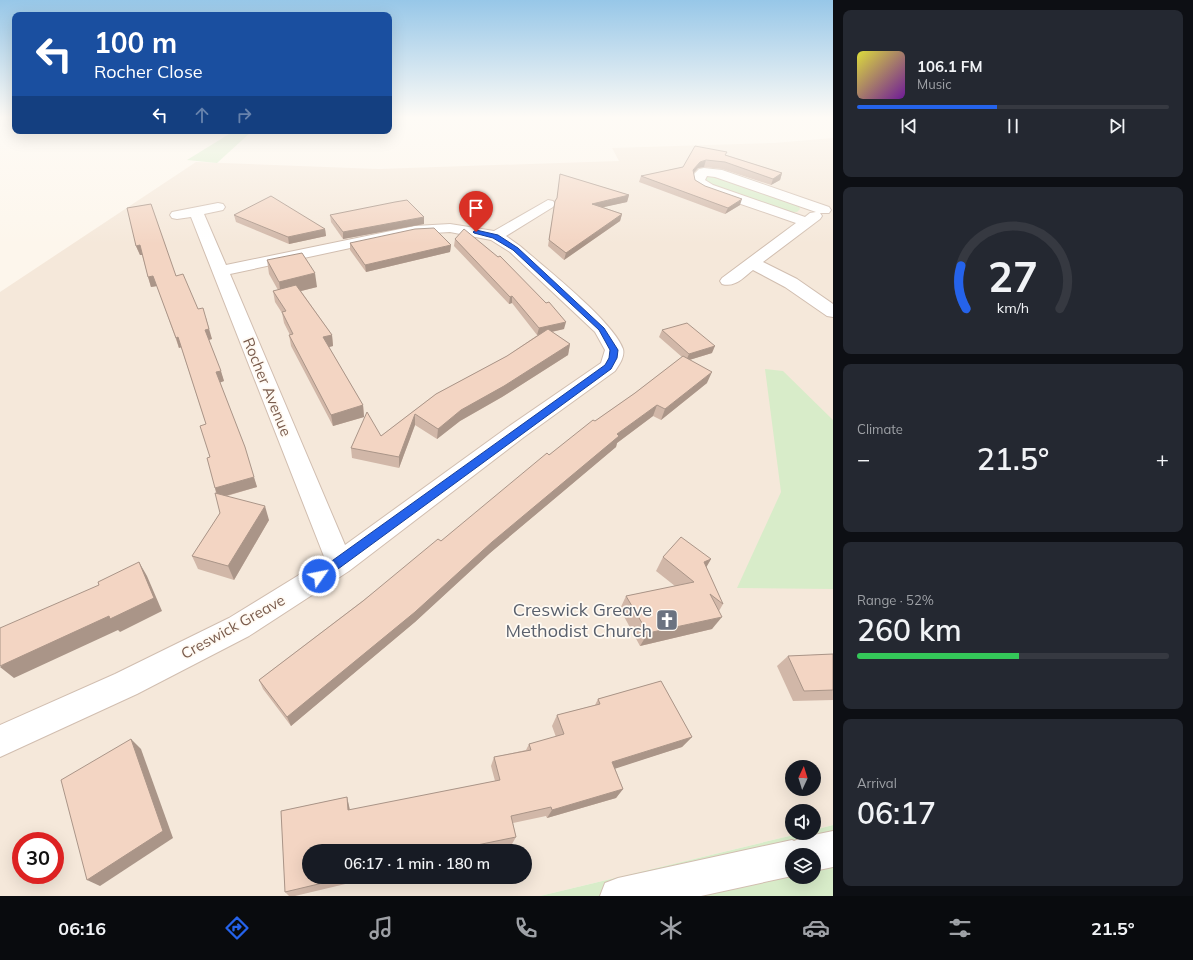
<!DOCTYPE html>
<meta charset="utf-8">
<style>
:root{--surface:#171b24;--page:#242831;--text:#f1f3f6;--muted:#9ea1a6;--line:#363941;--accent:#2563eb}
body{margin:0;font-family:Mulish,sans-serif;background:var(--page);color:var(--text);height:100vh;display:flex;flex-direction:column;font-size:15px;white-space:nowrap}
*{box-sizing:border-box;margin:0}
p{font-size:13px;color:var(--muted)}
.icon{flex:none;width:22px;height:22px;fill:none;stroke:currentColor;stroke-width:2;stroke-linecap:round;stroke-linejoin:round}
.map{position:relative;flex:1;overflow:hidden}
.sheet{display:flex;flex-direction:column;gap:10px;padding:10px;background:#0d0f14;width:360px}
.sheet>*{flex:none}
.guide{position:absolute;left:12px;top:12px;width:380px;height:122px;border-radius:8px;box-shadow:0 4px 16px #0002;background:#1a4fa0;color:#fff;overflow:hidden}
.needle{width:26px;rotate:4deg}
.buttons{position:absolute;left:785px;top:760px;display:grid;gap:8px}
.buttons a{display:grid;place-items:center;width:36px;height:36px;border-radius:50%;background:var(--surface);box-shadow:0 4px 16px #0002;font-size:20px}
.speed{position:absolute;left:12px;top:832px;display:flex;gap:8px;font-size:20px;font-weight:700;text-align:center}
.speed>*{display:grid;place-content:center;width:52px;height:52px;border-radius:50%;background:var(--surface);box-shadow:0 4px 16px #0002;line-height:1}
.speed .limit{border:6px solid #d22;background:#fff;color:#111}
.pin{position:absolute;display:grid;place-items:center;width:34px;height:34px;color:#fff;margin:-41px -17px;border-radius:50% 50% 50% 0;rotate:-45deg;box-shadow:0 0 4px #0007}
.pin .icon{rotate:45deg}
.me{position:absolute;width:44px;margin:-22px;rotate:57deg;stroke-linejoin:round;filter:drop-shadow(0 0 3px #0008)}
.turn{display:flex;align-items:center;gap:14px;height:84px;padding:0 16px;font-size:18px}
.turn .icon{width:52px;height:52px;stroke-width:2.5}
.turn b{display:block;font-size:28px;line-height:34px}
.lanes{display:flex;align-items:center;height:38px;padding:0 16px;background:#0003;justify-content:center;gap:20px;direction:ltr}
.lanes .off{opacity:.35}
.big{font-size:30px;font-weight:600;line-height:1.1}
.sheet .tile{flex:1;display:flex;flex-direction:column;justify-content:center;gap:6px;min-width:0;padding:0 14px;border-radius:8px;background:var(--page)}
.sheet .dial{align-items:center;gap:0}
.dial svg{height:104px;overflow:visible;fill:none;stroke:var(--line);stroke-width:7;stroke-linecap:round;text-anchor:middle}
.dial text{fill:var(--text);stroke:none}
.song{display:flex;align-items:center;gap:12px}
.cover{width:48px;height:48px;border-radius:6px;background:linear-gradient(135deg,hsl(60 70% 55%),hsl(280 70% 35%))}
.played{height:4px;border-radius:2px;background:linear-gradient(90deg,var(--accent) 45%,var(--line) 45%)}
.keys{display:flex;justify-content:space-around;direction:ltr}
.heat{display:flex;justify-content:space-between;align-items:center;font-size:22px;direction:ltr}
.charge{height:6px;border-radius:3px;background:linear-gradient(90deg,#34c759 52%,var(--line) 0)}
.trip{position:absolute;left:302px;top:844px;width:230px;height:40px;border-radius:20px;background:var(--surface);box-shadow:0 4px 16px #0002;font-weight:600;line-height:40px;text-align:center}
.tabs{display:flex;height:64px;justify-content:space-around;align-items:center;background:#090b0e;color:var(--muted)}
.tabs .icon{width:28px;height:28px}
.tabs .active{color:var(--accent)}
.tabs b{font-size:18px;color:var(--text)}
main{display:flex;flex:1;min-height:0}
.map>svg:first-child{display:block}
.residential{fill:#f5e8da;fill-rule:evenodd}
.green{fill:#d8ecc9;fill-rule:evenodd}
.lines{fill:none;stroke-linecap:round;stroke-linejoin:round}
.street-casing{stroke:#d1beb0;stroke-width:2}
.street{fill:#fff;fill-rule:evenodd}
.wall{fill:#d1b7a8}
.shaded-wall{fill:#aa9588}
.building{fill:#f3d5c3;stroke:#aa9588}
.route{fill:#2563eb;stroke:#184099}
.labels{text-anchor:middle;stroke-width:3.5;stroke-linejoin:round;paint-order:stroke}
.street-label{font-size:15px;fill:#7a5c4d;stroke:#fffaf3}
.near-worship-label{font-size:18px;fill:#5b616d;stroke:#fffaf3;text-anchor:end}
</style>
<main>
<div class="map">
<svg width="833" height="896" viewBox="0 0 833 896">
<rect width="100%" height="100%" fill="#fdf6ec"/>
<!-- residential -->
<path class="residential" d="M833,138V825L814,830V811H792V833H802L540,896H0V292L196,162L378,169L619,161L612,148L774,143ZM792,767H814V789H792ZM21,841H55V875H21ZM309,851H525V877H309Z"/>
<!-- green -->
<g class="green">
<path d="M234,131H252L217,163L187,160Z"/>
<path d="M706,177H714L793,203L799,206L800,209L797,212H789L705,184L703,178Z"/>
<path d="M765,369L783,371L833,420V589L737,588L781,492Z"/>
<path d="M833,825V896H540L802,833H814V830ZM792,855H814V877H792Z"/>
</g>
<g class="lines">
<!-- street casing -->
<g class="street-casing">
<g id="street">
<path d="M704,168L722,170L829,207L831,210L829,213H820L822,216L820,219L763,262L797,279L833,304V317L827,316L785,287L753,270C744,277 735,288 722,284L720,281L722,278L796,223L703,191L694,185L692,176L699,169ZM707,176L715,177L816,212L810,213L805,217L713,185L705,180Z"/>
<path d="M548,200L553,201L555,204L553,207L506,236L520,246C544,267 614,322 623,349C625,357 619,365 615,371L524,437L349,571L249,636L137,694L0,757V725L115,674L229,618L325,559L191,217L177,219L172,218L170,215L172,212L218,203L223,204L225,207L223,210L204,214L226,265L415,226L450,224L494,231ZM450,232L491,240L510,252L595,332L605,350L601,363L508,427L345,545L230,274L415,234Z"/>
<path d="M833,831V867L814,871V855H792V876L701,896H600L605,883L618,878L792,840L794,841L804,837Z"/>
</g>
</g>
<!-- street -->
<use href="#street" class="street"/>
</g>
<!-- wall -->
<g class="wall">
<path d="M726,155L782,173L780,180L771,185L722,169L704,167L698,168L693,173L695,180L705,186L740,205L725,214L639,182L641,176L683,167Z"/>
<path d="M560,174L629,195L627,202L603,207L622,214L620,221L564,260L548,246L555,201L557,199Z"/>
<path d="M234,215L325,229L326,236L289,244L236,222Z"/>
<path d="M330,215L424,224L343,239L331,222Z"/>
<path d="M455,239L564,329L552,332L570,344L568,355L502,397L460,421L437,439L415,425L399,468L352,458L351,448L381,436L436,394L507,356L539,334L537,335L512,303L509,304L454,246Z"/>
<path d="M350,243L451,245L450,252L366,272L350,250Z"/>
<path d="M136,246L176,276L198,309L212,339L209,340L224,381L220,382L257,487L227,496L269,520L234,580L198,569L192,556L220,513L215,488L210,457L206,424L181,347L179,348L157,286L151,287L142,255H140Z"/>
<path d="M267,260L317,287L301,291L332,335L333,346L329,347L363,405L364,417L333,426L291,346L289,335H290L284,323L282,313L275,302L273,291L278,290L269,274Z"/>
<path d="M662,330L712,353L689,360L707,383L661,420L653,416L617,443L616,447L490,553L415,622L291,726L263,689L259,680L441,541L549,455L595,421L635,393L682,357L659,337Z"/>
<path d="M663,557L711,559L706,567L723,604L719,611L712,629L640,646L620,609L626,596L675,586L656,571Z"/>
<path d="M833,654V700L793,701L777,666L788,656Z"/>
<path d="M661,681L692,737L682,747L615,768L623,789L616,798L547,818L546,816L513,823L516,837L512,844L480,851H309V877H357L358,881L295,896H289L285,892L281,811L347,797L349,806L350,810L495,781L491,766L494,757L526,750L529,744L556,737L552,726L557,715L595,705L598,699Z"/>
</g>
<!-- shaded-wall -->
<g class="shaded-wall">
<path d="M706,160L704,167L698,168L691,176L693,170L700,162Z"/>
<path d="M782,173L780,180L771,185L773,179Z"/>
<path d="M629,195L627,202L591,210L592,204Z"/>
<path d="M742,199L740,205L725,214L728,208Z"/>
<path d="M622,214L620,221L564,260L566,253Z"/>
<path d="M424,217V224L343,239V232Z"/>
<path d="M325,229L326,236L289,244L288,237Z"/>
<path d="M140,245L143,255H140L136,246Z"/>
<path d="M451,245L450,252L366,272L365,265Z"/>
<path d="M315,273L317,287L281,296L279,282Z"/>
<path d="M153,276L157,286L151,287L148,277Z"/>
<path d="M512,296V303L509,304L510,297Z"/>
<path d="M206,318L212,339L208,340L205,330Z"/>
<path d="M566,322L564,329L537,335L539,328Z"/>
<path d="M332,335L333,346L325,348L323,337Z"/>
<path d="M178,337L182,347L179,348L176,338Z"/>
<path d="M570,344L568,355L502,397L460,421L437,439L438,429L461,410Z"/>
<path d="M715,346L712,353L686,361L689,354Z"/>
<path d="M221,371L224,381L219,383L216,372Z"/>
<path d="M712,372L707,383L661,420L665,409Z"/>
<path d="M363,405L364,417L333,426L331,415Z"/>
<path d="M657,405L653,416L617,443L616,447L490,553L415,622L291,726L287,717L492,542L617,434Z"/>
<path d="M415,414V425L399,468V457Z"/>
<path d="M254,477L257,487L218,498L215,488Z"/>
<path d="M265,506L269,520L234,580L228,566Z"/>
<path d="M711,559L703,573L704,562Z"/>
<path d="M139,562L147,576L162,611L120,632L118,630L14,678L0,667Z"/>
<path d="M722,617L712,629L640,646L648,633Z"/>
<path d="M692,737L682,747L605,772L612,762Z"/>
<path d="M131,739L141,749L173,838L100,886L87,880Z"/>
<path d="M623,789L616,798L547,818L552,810Z"/>
<path d="M347,797L349,806L351,818L348,810Z"/>
</g>
<!-- building -->
<g class="building">
<path d="M695,146L727,152L725,155L782,173L773,179L725,162L706,160L700,162L693,170L695,180L705,186L742,199L728,208L641,176L683,167Z"/>
<path d="M560,174L629,195L592,204L622,214L566,253L549,240L555,201L557,198Z"/>
<path d="M271,196L325,229L288,237L234,215Z"/>
<path d="M407,200L424,217L343,232L330,215L395,202Z"/>
<path d="M151,204L176,276L183,274L198,309L203,308L209,329L205,330L221,371L216,372L245,447L254,477L215,488L207,458L210,457L200,426L206,424L178,337L176,338L153,276L148,277L140,245L136,246L127,208Z"/>
<path d="M434,228L451,245L365,265L350,243L415,229Z"/>
<path d="M464,229L498,257L500,256L546,303L549,302L566,322L539,328L512,296L510,297L455,239Z"/>
<path d="M302,253L315,273L279,282L267,260Z"/>
<path d="M296,285L332,335L323,337L363,405L331,415L289,335L293,334L282,312L286,311L273,291Z"/>
<path d="M687,323L715,346L689,354L662,330Z"/>
<path d="M548,329L570,344L504,386L461,410L438,429L415,414L399,457L351,448L367,412L381,436L436,394L507,356Z"/>
<path d="M683,356L712,372L665,409L657,405L617,434L619,436L492,542L415,612L287,717L259,680L363,601L438,539L441,541L547,453L549,455L593,420L595,421L635,393Z"/>
<path d="M215,493L265,506L228,566L192,556L220,513Z"/>
<path d="M681,537L711,559L704,562L723,604L710,594L722,617L648,633L626,596L694,582L663,557Z"/>
<path d="M139,562L154,598L110,619L109,616L0,666V628L99,585L98,582Z"/>
<path d="M833,654V690L804,691L788,656Z"/>
<path d="M661,681L692,737L612,762L623,789L552,810L551,807L511,816L516,837L448,851H309V877H348L285,892L281,811L347,797L348,810L500,780L494,757L531,750L529,744L564,734L557,715L600,704L598,699Z"/>
<path d="M131,739L163,831L87,880L61,780Z"/>
</g>
<!-- sky -->
<linearGradient id="sky" x2="0" y2="1"><stop stop-color="#97c7e8"/><stop offset="0.48" stop-color="#fefbf6"/><stop offset="1" stop-color="#fefbf6" stop-opacity="0"/></linearGradient>
<rect width="833" height="244" fill="url(#sky)"/>
<!-- route -->
<path class="route" d="M476,230L498,235L518,248L604,328L618,350L617,358L611,369L323,580H315L314,576L315,573L605,365L609,358L610,350L599,330L513,250L493,238L474,233L473,232Z"/>
<!-- icons -->
<defs>
<g id="church-square" transform="scale(1.15)"><rect x="-9" y="-9" width="18" height="18" rx="4" fill="#6b7280" stroke="#fffaf3"/><path d="M-1.2-6h2.4v3.5h3.3v2.4h-3.3V6h-2.4V-.1h-3.3v-2.4h3.3Z" fill="#fff"/></g>
</defs>
<g fill-rule="evenodd">
<use href="#church-square" x="667" y="620"/>
</g>
<g class="labels">
<!-- street labels -->
<g class="street-label">
<text transform="translate(267 387) rotate(68)" y="5">Rocher Avenue</text>
<text transform="translate(233 627) rotate(-29)" y="5">Creswick Greave</text>
</g>
<!-- near-worship labels -->
<g class="near-worship-label">
<text x="652" y="616">Creswick Greave<tspan x="652" dy="21">Methodist Church</tspan></text>
</g>
</g>
</svg>
<div class="buttons">
<a><svg class="needle" viewBox="-14 -14 28 28"><path d="M0-13l5 13h-10z" fill="#e53935"/><path d="M0 13l5-13h-10z" fill="#9ea1a6"/></svg></a>
<a><svg class="icon" aria-label="sound" viewBox="0 0 24 24"><path d="M4 9h4l5-4v14l-5-4H4zM17 9q2 3 0 6"/></svg></a>
<a><svg class="icon" aria-label="layers" viewBox="0 0 24 24"><path d="M12 4l9 5-9 5-9-5zM3 14l9 5 9-5"/></svg></a>
</div>
<div class="speed"><div class="limit">30</div></div>
<div class="pin" style="left:476px;top:232px;background:#d93025"><svg class="icon" aria-label="arrive" viewBox="0 0 24 24"><path d="M6 21V4h12l-3 4 3 4H6"/></svg></div>
<svg class="me" style="left:319px;top:576px" viewBox="-20 -20 40 40"><circle r="17" fill="#2563eb" stroke="#fff" stroke-width="3"/><path d="M0-11L8 9 0 5-8 9z" fill="#fff"/></svg>
<div class="trip">06:17 · 1 min · 180 m</div>
<div class="guide">
<div class="turn"><svg class="icon" aria-label="left" viewBox="0 0 24 24"><path d="M17 20v-9H6M10 6l-5 5 5 5"/></svg><div><b>100 m</b>Rocher Close</div></div>
<div class="lanes"><svg class="icon" aria-label="left" viewBox="0 0 24 24"><path d="M17 20v-9H6M10 6l-5 5 5 5"/></svg><svg class="icon off" aria-label="ahead" viewBox="0 0 24 24"><path d="M12 20V5M6 11l6-6 6 6"/></svg><svg class="icon off" aria-label="right" viewBox="0 0 24 24"><path d="M7 20v-9h11M14 6l5 5-5 5"/></svg></div>
</div>
</div>
<section class="sheet">
<div class="tile">
<div class="song"><i class="cover"></i><div><b>106.1 FM</b><p>Music</p></div></div>
<div class="played"></div>
<div class="keys"><svg class="icon" aria-label="previous" viewBox="0 0 24 24"><path d="M18 5L8 12l10 7zM5 5v14"/></svg><svg class="icon" aria-label="pause" viewBox="0 0 24 24"><path d="M8 5v14M16 5v14"/></svg><svg class="icon" aria-label="next" viewBox="0 0 24 24"><path d="M6 5l10 7-10 7zM19 5v14"/></svg></div>
</div>
<div class="tile dial"><svg viewBox="0 0 100 80">
<path d="M14 69A42 42 0 1 1 86 69"/>
<path d="M14 69A42 42 0 0 1 10 36" stroke="#2563eb"/>
<text x="50" y="56" font-size="32" font-weight="700">27</text>
<text x="50" y="72" font-size="11">km/h</text>
</svg></div>
<div class="tile"><p>Climate</p>
<div class="heat"><a>−</a><b class="big">21.5°</b><a>+</a></div>
</div>
<div class="tile"><p>Range · 52%</p><b class="big">260 km</b><div class="charge"></div></div>
<div class="tile"><p>Arrival</p><b class="big">06:17</b></div>
</section>
</main>
<nav class="tabs">
<b>06:16</b>
<svg class="icon active" aria-label="directions" viewBox="0 0 24 24"><path d="M12 3l9 9-9 9-9-9zM9 14v-3h6M13 9l2 2-2 2"/></svg>
<svg class="icon" aria-label="music" viewBox="0 0 24 24"><path d="M9 18V5l10-2v13"/><circle cx="6" cy="18" r="3"/><circle cx="16" cy="16" r="3"/></svg>
<svg class="icon" aria-label="phone" viewBox="0 0 24 24"><path d="M5 4h4l2 5-3 2q2 4 5 5l2-3 5 2v4C11 20 4 13 5 4z"/></svg>
<svg class="icon" aria-label="climate" viewBox="0 0 24 24"><path d="M12 3v18M4 7l16 10M4 17L20 7"/></svg>
<svg class="icon" aria-label="car" viewBox="0 0 24 24"><path d="M5 17H2v-5l4-1 3-4h7l3 4 3 1v5h-3M9 17h6M6 11h13"/><circle cx="7" cy="17" r="2"/><circle cx="17" cy="17" r="2"/></svg>
<svg class="icon" aria-label="filters" viewBox="0 0 24 24"><path d="M4 7h16M4 17h16"/><circle cx="9" cy="7" r="2"/><circle cx="15" cy="17" r="2"/></svg>
<b>21.5°</b>
</nav>
